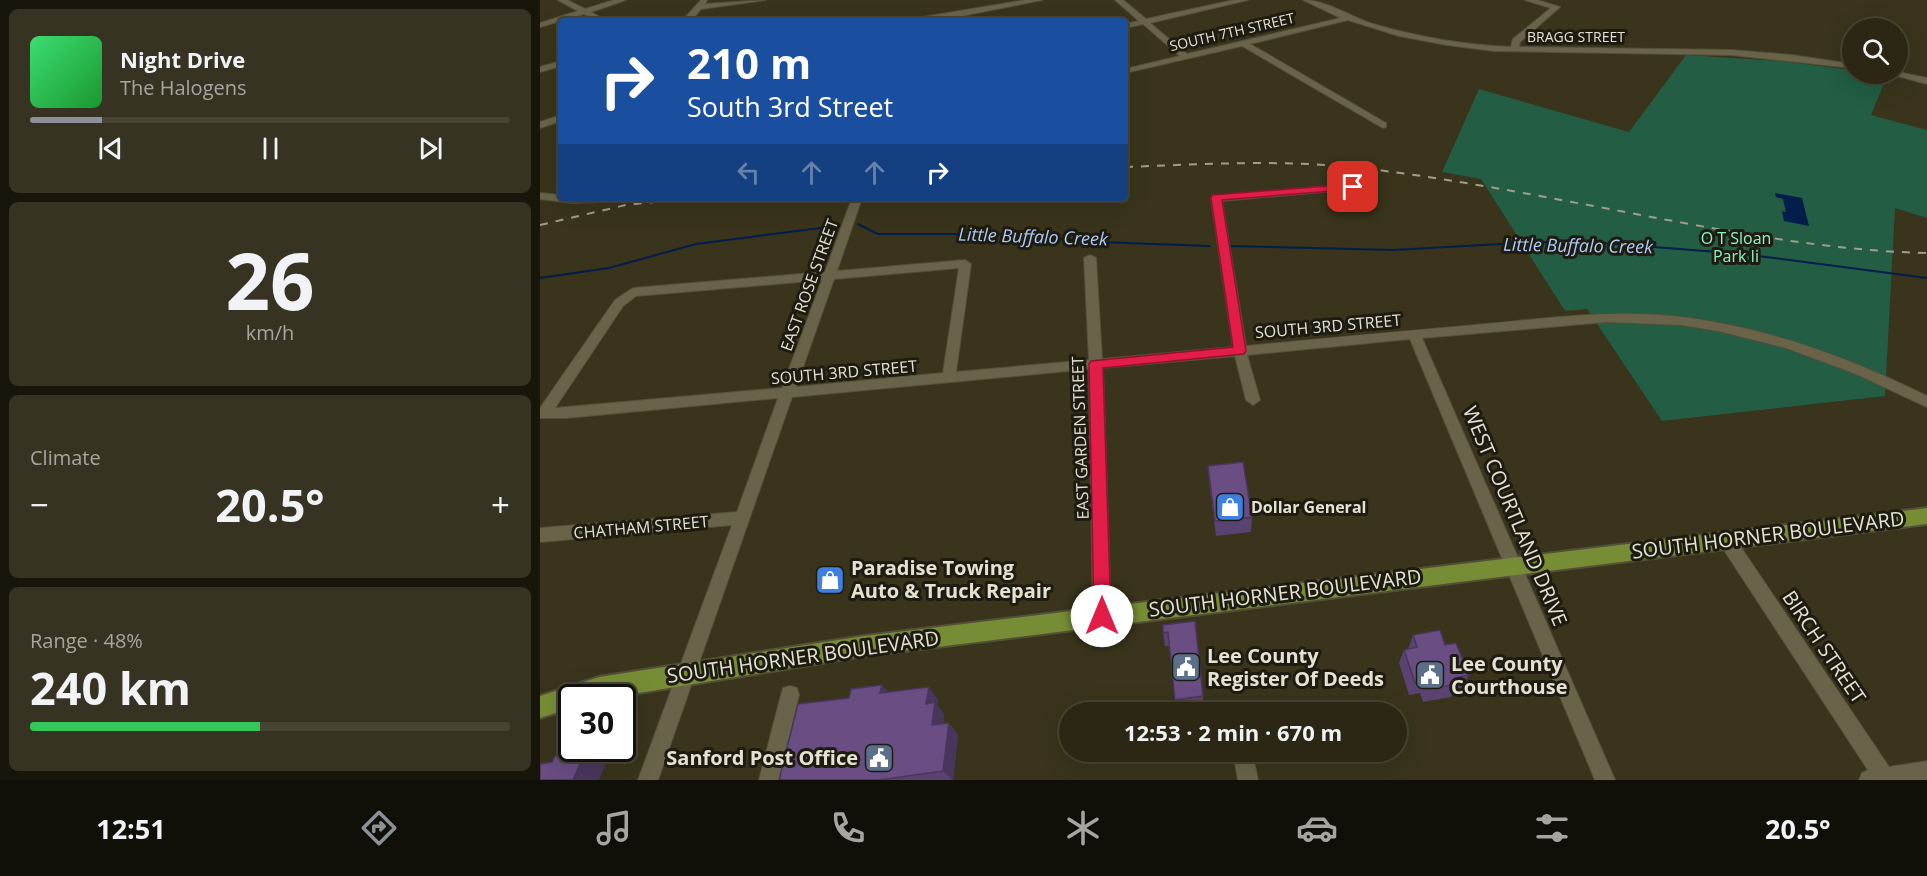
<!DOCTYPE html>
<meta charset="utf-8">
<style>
:root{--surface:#2b2714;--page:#373322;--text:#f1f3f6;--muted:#a6a5a0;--line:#474434;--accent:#8c9099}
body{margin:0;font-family:"Open Sans",sans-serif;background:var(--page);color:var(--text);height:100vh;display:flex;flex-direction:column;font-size:22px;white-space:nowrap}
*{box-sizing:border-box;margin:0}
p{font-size:20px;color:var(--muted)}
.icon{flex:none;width:33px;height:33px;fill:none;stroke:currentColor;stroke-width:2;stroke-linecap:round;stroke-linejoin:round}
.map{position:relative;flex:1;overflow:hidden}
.details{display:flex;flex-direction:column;gap:9px;padding:9px;background:#18150b;width:540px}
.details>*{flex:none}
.banner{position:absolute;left:18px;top:18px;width:570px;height:183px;border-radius:6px;box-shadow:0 6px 24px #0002,0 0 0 2px var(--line);background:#1a4fa0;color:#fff;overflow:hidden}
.buttons{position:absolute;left:1302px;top:18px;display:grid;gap:12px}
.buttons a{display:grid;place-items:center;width:66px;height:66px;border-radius:50%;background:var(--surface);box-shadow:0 6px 24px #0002,0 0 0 2px var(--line);font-size:30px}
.speed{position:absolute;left:18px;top:684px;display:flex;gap:12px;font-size:30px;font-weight:700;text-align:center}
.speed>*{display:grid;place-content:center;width:78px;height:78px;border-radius:50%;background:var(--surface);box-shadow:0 6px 24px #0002,0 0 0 2px var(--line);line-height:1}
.speed .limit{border:3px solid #111;border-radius:9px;background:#fff;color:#111}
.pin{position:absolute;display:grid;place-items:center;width:51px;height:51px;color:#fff;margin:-26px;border-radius:12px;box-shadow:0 3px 9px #0006}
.me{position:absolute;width:66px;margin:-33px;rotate:0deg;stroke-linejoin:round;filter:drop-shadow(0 0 4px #0008)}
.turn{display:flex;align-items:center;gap:21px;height:126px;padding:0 30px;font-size:27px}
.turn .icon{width:78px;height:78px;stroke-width:2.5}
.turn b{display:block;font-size:42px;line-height:51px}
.lanes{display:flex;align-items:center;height:57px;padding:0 30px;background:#0003;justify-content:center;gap:30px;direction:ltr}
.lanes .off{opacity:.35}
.big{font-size:45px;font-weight:700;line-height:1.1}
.details .tile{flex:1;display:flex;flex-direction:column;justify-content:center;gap:9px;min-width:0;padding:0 21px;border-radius:9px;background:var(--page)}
.details .dial{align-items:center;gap:0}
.dial b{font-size:78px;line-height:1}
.song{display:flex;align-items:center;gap:18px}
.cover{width:72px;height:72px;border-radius:9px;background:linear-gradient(135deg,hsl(140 70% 55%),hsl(130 70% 35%))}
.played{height:6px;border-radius:3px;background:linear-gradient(90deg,var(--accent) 15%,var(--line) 15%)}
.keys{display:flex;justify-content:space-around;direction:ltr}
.heat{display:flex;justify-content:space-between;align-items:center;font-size:33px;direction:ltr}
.charge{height:9px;border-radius:4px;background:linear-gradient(90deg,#34c759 48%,var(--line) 0)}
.trip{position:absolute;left:519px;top:702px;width:348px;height:60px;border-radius:30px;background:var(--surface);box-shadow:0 6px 24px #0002,0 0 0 2px var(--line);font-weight:700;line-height:60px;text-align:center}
.tab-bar{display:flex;height:96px;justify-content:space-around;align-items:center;background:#111008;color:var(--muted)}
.tab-bar .icon{width:42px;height:42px}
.tab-bar .active{color:var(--accent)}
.tab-bar b{font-size:27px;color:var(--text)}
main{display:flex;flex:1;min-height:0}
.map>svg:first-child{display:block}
.green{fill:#225d44}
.water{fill:#031e4b}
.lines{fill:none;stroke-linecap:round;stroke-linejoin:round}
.stream{stroke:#031e4b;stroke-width:2}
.minor-casing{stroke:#544f39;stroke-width:2}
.major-casing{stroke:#544f39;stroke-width:4}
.minor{fill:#696449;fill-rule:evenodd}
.major{fill:#768d35;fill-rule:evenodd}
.rail{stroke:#a19d8a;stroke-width:2;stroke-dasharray:8 8;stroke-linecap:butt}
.wall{fill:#5a4271}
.shaded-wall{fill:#4a365c}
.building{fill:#694d83;stroke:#4a365c;stroke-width:1.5}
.route{fill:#e11d48;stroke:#92132f;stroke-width:1.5}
.labels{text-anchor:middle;stroke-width:6;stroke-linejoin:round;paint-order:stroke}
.far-street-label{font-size:14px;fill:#e5e2d3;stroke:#1e1c11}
.park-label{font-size:16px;fill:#8bf4c3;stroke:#1e1c11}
.street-label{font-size:16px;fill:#e5e2d3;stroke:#1e1c11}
.poi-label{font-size:16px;font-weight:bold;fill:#e5e2d3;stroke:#1e1c11;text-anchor:start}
.water-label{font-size:18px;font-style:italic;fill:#adcaf8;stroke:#1e1c11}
.near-street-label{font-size:20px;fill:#e5e2d3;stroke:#1e1c11}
.near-poi-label{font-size:20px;font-weight:bold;fill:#e5e2d3;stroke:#1e1c11;text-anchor:start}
</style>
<main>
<section class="details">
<div class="tile">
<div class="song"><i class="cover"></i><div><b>Night Drive</b><p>The Halogens</p></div></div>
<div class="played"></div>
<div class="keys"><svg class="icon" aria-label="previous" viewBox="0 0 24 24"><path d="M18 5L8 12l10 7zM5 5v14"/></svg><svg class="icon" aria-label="pause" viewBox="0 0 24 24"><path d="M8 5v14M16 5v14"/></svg><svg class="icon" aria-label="next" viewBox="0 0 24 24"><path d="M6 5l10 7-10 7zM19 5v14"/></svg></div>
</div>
<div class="tile dial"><b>26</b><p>km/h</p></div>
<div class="tile"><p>Climate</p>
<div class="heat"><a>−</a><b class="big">20.5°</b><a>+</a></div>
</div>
<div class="tile"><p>Range · 48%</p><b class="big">240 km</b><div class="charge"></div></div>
</section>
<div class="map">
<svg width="1387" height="780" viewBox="0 0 1387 780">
<rect width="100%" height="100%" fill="#39341b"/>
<!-- green -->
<path class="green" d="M1146,55L1241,61L1312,70V74L1347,76L1331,115L1387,130V218L1355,208L1345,396L1122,421L1047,309L1025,311L941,179L902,172L939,89L1089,132Z"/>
<!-- water -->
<path class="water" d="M1235,193L1262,198L1269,226L1244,221L1242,211L1246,212L1243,199L1236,197Z"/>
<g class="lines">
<!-- stream -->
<g class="stream">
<path d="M318,224L338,234H462L559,242L670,246"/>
<path d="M687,246L854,250L997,242L1063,243L1203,254L1387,278"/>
<path d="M0,278L69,268L156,244L296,226"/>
</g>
<!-- minor casing -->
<g class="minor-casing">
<g id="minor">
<path d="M18,0H27L45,9L74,0H86L51,12L67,21H57L44,14L0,27V23L38,11Z"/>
<path d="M161,0H167L165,4L226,0L161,9L151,21H142Z"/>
<path d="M486,0H502L417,17L359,21Z"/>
<path d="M575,0H583L606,19L694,0H708L610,23L647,54L801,18L763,0C786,0 811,17 833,24C878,37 924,45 971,47L973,39L1011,8L985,0H997L1020,7L980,42L979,47L1191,50L1252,55L1312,64V68L1191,55L954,51L907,45L859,36L808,20L710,44L846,123V127L843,128L702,46L585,73V69L640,56L603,24L585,28V24L599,21Z"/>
<path d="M21,61V66L0,72V67Z"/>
<path d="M1358,72L1387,78V84L1350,74Z"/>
<path d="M21,115V121L0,128V122Z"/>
<path d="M813,184L817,185V189L682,201L706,346C786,338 866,331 946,324C1011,318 1076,309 1141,317C1227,327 1310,358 1387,396V407L1316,374L1246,348L1178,331L1141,325L1066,322L882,338L1075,780H1055L870,339L707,355L720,400L713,405L706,400L695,356L563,368L571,616L568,622L562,624L556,622L553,616L549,369L252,397L118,780H98L192,525L0,542V528L197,512L238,398L26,418H0V408L75,300L93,288L285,272L312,198H322L297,271L425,260L431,264L416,372L549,360L544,258L550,255L556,258L562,359L693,347L671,198L672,196ZM419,268L403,373L256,387L294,279ZM282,280L242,388L15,408L83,306L96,296Z"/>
<path d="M0,193L21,195V198H91L86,201L33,203L0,199Z"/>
<path d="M1186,532L1192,534L1349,767L1387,761V780H1319L1322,773L1328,770L1180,544L1178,539L1180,534Z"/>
<path d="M250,686L257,688L259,695L239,780H219L241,695L243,688Z"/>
<path d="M693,752H712L718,780H698Z"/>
</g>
</g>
<!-- major casing -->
<g class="major-casing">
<path id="major" d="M1387,508V524L324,656L68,698H32V708L0,718V696L59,677L324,636Z"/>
</g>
<!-- minor -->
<use href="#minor" class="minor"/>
<!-- major -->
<use href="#major" class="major"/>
<!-- rail -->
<g class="rail">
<path d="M585,167C667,164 749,159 830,169C935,182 1040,204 1144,223C1226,238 1303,251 1387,253"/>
<path d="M0,225L86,205L153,198"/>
</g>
</g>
<!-- wall -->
<g class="wall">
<path d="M668,466L712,517L711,532L676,536L669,481Z"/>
<path d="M655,621L664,708L637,712L629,646H625L623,633Z"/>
<path d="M873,635L905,645L929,675L922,688L915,689L911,697L883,702L880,693L869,695L859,663L864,650L868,649Z"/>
<path d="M342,685L348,692L398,699L397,705L404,715L403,724L409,723L418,735L413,780H239L309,698Z"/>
</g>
<!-- shaded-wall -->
<g class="shaded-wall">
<path d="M342,685L352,697L340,693Z"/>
<path d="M389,687L398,699L397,705L404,715L401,737L392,725L386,704Z"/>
<path d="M409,723L418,735L413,780H412L403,771Z"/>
<path d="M45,752L66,763L59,780H33Z"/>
</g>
<!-- building -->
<g class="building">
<path d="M703,462L712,517L675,521L668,466Z"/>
<path d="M655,621L663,696L635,700L628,632L623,633V625Z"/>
<path d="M900,630L905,645L916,643L929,675L916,678L918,684L889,689L886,681L875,683L864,650L877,647L873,635Z"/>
<path d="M342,685L340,693L389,687L386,704L395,702L392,725L409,723L403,771L339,780H239L258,704L309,698L311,689Z"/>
<path d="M45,752L33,780H0V764L12,762L15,756Z"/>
</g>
<!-- route -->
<path class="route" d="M813,184L817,185V189L682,200L706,351L704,354L563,368L571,616L569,622L562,624L556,622L554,616L549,364L551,361L693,347L671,198L672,195Z"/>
<!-- icons -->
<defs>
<g id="shop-square" transform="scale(1.5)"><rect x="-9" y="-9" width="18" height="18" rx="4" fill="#3f7fe0" stroke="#1e1c11"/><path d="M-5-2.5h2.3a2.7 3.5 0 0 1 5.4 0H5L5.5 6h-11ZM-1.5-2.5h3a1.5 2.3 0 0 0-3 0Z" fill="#fff"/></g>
<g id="civic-square" transform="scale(1.5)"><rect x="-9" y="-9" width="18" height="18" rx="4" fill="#5c6f8a" stroke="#1e1c11"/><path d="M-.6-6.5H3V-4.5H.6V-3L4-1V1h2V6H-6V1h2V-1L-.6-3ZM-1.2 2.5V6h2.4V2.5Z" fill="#fff"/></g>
</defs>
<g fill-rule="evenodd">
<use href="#shop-square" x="690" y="507"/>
<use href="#shop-square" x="290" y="580"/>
<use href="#civic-square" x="646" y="667"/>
<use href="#civic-square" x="890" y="675"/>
<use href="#civic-square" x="339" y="758"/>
</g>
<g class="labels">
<!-- far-street labels -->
<g class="far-street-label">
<text transform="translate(692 32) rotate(-13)" y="5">SOUTH 7TH STREET</text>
<text x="1036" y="42">BRAGG STREET</text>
</g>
<!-- park labels -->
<g class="park-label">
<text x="1196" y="244">O T Sloan<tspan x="1196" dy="18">Park Ii</tspan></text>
</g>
<!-- street labels -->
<g class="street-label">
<text transform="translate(269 285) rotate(-70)" y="6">EAST ROSE STREET</text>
<text transform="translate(788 326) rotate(-5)" y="6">SOUTH 3RD STREET</text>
<text transform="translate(304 372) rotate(-5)" y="6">SOUTH 3RD STREET</text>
<text transform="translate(540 438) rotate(-92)" y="6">EAST GARDEN STREET</text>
<text transform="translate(101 527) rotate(-5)" y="6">CHATHAM STREET</text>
</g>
<!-- poi labels -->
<g class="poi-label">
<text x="711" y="513">Dollar General</text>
</g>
<!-- water labels -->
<g class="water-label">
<text transform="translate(493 237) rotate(2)" y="6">Little Buffalo Creek</text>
<text transform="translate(1038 246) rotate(1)" y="6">Little Buffalo Creek</text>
</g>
<!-- near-street labels -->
<g class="near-street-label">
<text transform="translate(975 516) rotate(67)" y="7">WEST COURTLAND DRIVE</text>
<text transform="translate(1228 535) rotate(-7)" y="7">SOUTH HORNER BOULEVARD</text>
<text transform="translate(745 593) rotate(-7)" y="7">SOUTH HORNER BOULEVARD</text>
<text transform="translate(1284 647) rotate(56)" y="7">BIRCH STREET</text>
<text transform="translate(263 657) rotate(-8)" y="7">SOUTH HORNER BOULEVARD</text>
</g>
<!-- near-poi labels -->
<g class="near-poi-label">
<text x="311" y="575">Paradise Towing<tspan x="311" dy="23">Auto &amp; Truck Repair</tspan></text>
<text x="667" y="663">Lee County<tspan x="667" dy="23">Register Of Deeds</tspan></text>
<text x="911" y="671">Lee County<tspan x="911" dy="23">Courthouse</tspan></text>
<text x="318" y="765" text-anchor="end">Sanford Post Office</text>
</g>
</g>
</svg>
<div class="buttons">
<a><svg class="icon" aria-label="search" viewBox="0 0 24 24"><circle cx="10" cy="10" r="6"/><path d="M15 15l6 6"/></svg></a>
</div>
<div class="speed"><div class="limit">30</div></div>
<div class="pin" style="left:813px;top:187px;background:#d93025"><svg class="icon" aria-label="arrive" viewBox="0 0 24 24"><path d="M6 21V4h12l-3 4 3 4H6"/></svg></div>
<svg class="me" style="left:562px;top:616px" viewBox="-20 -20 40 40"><circle r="19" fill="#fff"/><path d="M0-13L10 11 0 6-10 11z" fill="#e11d48"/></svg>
<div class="trip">12:53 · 2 min · 670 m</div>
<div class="banner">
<div class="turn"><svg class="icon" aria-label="right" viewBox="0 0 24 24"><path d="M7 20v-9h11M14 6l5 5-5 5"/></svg><div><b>210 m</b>South 3rd Street</div></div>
<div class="lanes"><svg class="icon off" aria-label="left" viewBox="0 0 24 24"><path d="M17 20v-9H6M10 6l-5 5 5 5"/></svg><svg class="icon off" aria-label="ahead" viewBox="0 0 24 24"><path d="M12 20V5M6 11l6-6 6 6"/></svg><svg class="icon off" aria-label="ahead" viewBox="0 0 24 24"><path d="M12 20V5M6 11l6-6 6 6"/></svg><svg class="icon" aria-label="right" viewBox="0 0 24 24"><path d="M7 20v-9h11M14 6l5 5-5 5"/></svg></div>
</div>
</div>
</main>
<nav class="tab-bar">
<b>12:51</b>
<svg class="icon active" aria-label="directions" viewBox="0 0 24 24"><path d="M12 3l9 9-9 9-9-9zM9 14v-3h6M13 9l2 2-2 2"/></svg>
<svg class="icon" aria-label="music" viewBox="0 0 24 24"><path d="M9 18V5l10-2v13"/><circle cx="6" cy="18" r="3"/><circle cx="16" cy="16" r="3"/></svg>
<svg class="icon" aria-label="phone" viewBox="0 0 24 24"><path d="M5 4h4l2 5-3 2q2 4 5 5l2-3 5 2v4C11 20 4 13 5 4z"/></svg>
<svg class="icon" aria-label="climate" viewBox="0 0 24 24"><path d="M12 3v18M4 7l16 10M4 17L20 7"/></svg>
<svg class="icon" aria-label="car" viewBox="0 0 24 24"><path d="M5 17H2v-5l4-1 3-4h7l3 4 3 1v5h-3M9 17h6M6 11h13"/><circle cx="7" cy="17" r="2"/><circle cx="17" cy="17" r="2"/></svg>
<svg class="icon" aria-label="filters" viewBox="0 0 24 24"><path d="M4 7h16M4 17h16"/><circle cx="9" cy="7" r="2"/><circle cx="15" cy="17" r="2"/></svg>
<b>20.5°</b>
</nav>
